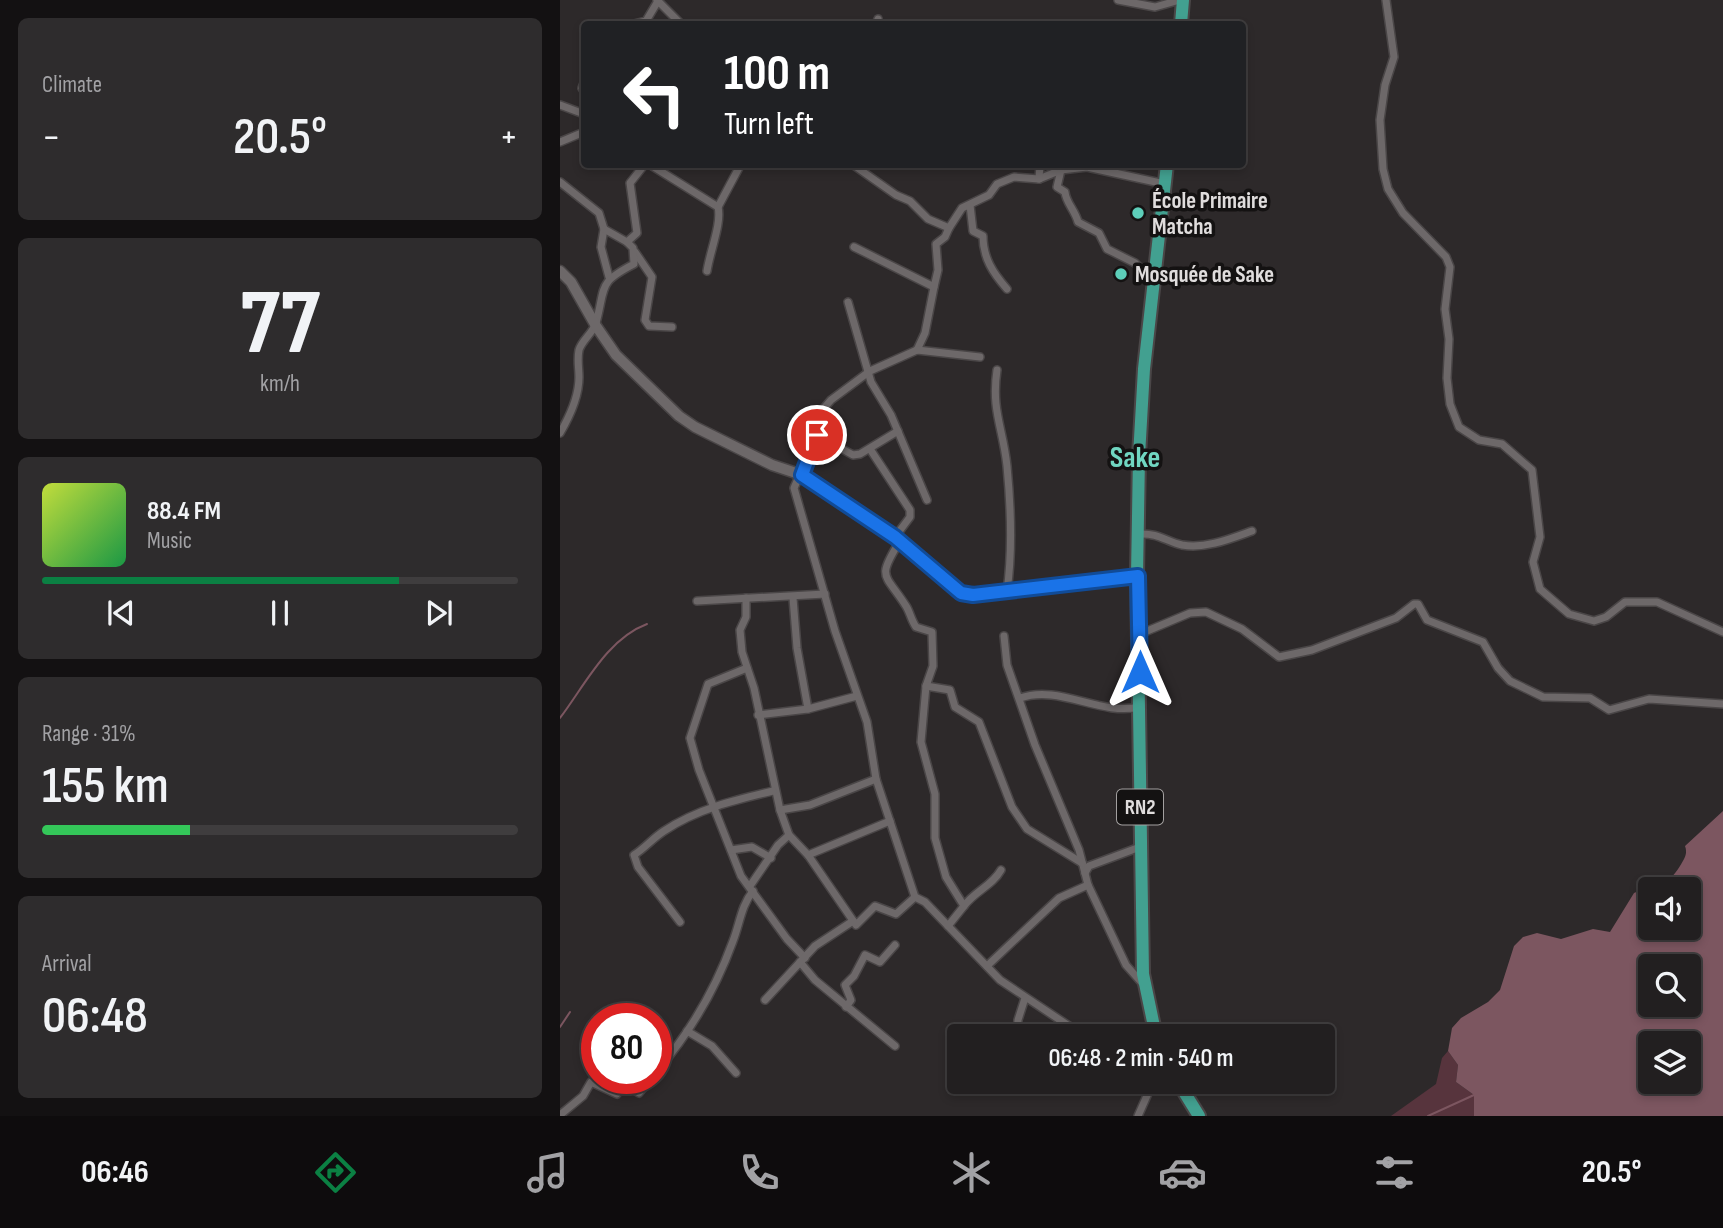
<!DOCTYPE html>
<meta charset="utf-8">
<style>
:root{--surface:#221f20;--page:#2e2c2d;--text:#f1f3f6;--muted:#a2a2a5;--line:#3f3d3e;--accent:#0b8043}
body{margin:0;font-family:"Sofia Sans Condensed",sans-serif;background:var(--page);color:var(--text);height:100vh;display:flex;flex-direction:column;font-size:26px;white-space:nowrap}
*{box-sizing:border-box;margin:0}
p{font-size:23px;color:var(--muted)}
.icon{flex:none;width:38px;height:38px;fill:none;stroke:currentColor;stroke-width:2;stroke-linecap:round;stroke-linejoin:round}
.map{position:relative;flex:1;overflow:hidden}
.side{display:flex;flex-direction:column;gap:18px;padding:18px;background:#131112;width:560px}
.side>*{flex:none}
.top-card{position:absolute;left:21px;top:21px;width:665px;height:147px;border-radius:7px;box-shadow:0 4px 10px #0003,0 0 0 2px var(--line);background:#202124;color:#fff;overflow:hidden}
.tools{position:absolute;left:1078px;top:877px;display:grid;gap:14px}
.tools a{display:grid;place-items:center;width:63px;height:63px;border-radius:7px;background:var(--surface);box-shadow:0 4px 10px #0003,0 0 0 2px var(--line);font-size:35px}
.speed{position:absolute;left:21px;top:1003px;display:flex;gap:14px;font-size:35px;font-weight:700;text-align:center}
.speed>*{display:grid;place-content:center;width:91px;height:91px;border-radius:50%;background:var(--surface);box-shadow:0 4px 10px #0003,0 0 0 2px var(--line);line-height:1}
.speed .limit{border:10px solid #d22;background:#fff;color:#111}
.pin{position:absolute;display:grid;place-items:center;width:60px;height:60px;color:#fff;margin:-30px;border:4px solid #fff;border-radius:50%;box-shadow:0 2px 7px #0007}
.me{position:absolute;width:77px;margin:-38px;rotate:0deg;stroke-linejoin:round;filter:drop-shadow(0 0 5px #0008)}
.turn{display:flex;align-items:center;gap:24px;height:147px;padding:0 28px;font-size:32px}
.turn .icon{width:91px;height:91px;stroke-width:2.5}
.turn b{display:block;font-size:49px;line-height:60px}
.big{font-size:52px;font-weight:600;line-height:1.1}
.side .tile{flex:1;display:flex;flex-direction:column;justify-content:center;gap:10px;min-width:0;padding:0 24px;border-radius:10px;background:var(--page)}
.side .dial{align-items:center;gap:0}
.dial b{font-size:91px;line-height:1}
.song{display:flex;align-items:center;gap:21px}
.cover{width:84px;height:84px;border-radius:10px;background:linear-gradient(135deg,hsl(70 70% 55%),hsl(140 70% 35%))}
.played{height:7px;border-radius:4px;background:linear-gradient(90deg,var(--accent) 75%,var(--line) 75%)}
.keys{display:flex;justify-content:space-around;direction:ltr}
.heat{display:flex;justify-content:space-between;align-items:center;font-size:38px;direction:ltr}
.charge{height:10px;border-radius:5px;background:linear-gradient(90deg,#34c759 31%,var(--line) 0)}
.trip{position:absolute;left:387px;top:1024px;width:388px;height:70px;border-radius:7px;background:var(--surface);box-shadow:0 4px 10px #0003,0 0 0 2px var(--line);font-weight:600;line-height:70px;text-align:center}
.dock{display:flex;height:112px;justify-content:space-around;align-items:center;background:#0e0c0d;color:var(--muted)}
.dock .icon{width:49px;height:49px}
.dock .current{color:var(--accent)}
.dock b{font-size:32px;color:var(--text)}
main{display:flex;flex:1;min-height:0}
.map>svg:first-child{display:block}
.green{fill:#57343d}
.water{fill:#7c5660;fill-rule:evenodd}
.lines{fill:none;stroke-linecap:round;stroke-linejoin:round}
.stream{stroke:#7c5660;stroke-width:2}
.minor-casing{stroke:#4a4647;stroke-width:10}
.secondary-casing{stroke:#4a4647;stroke-width:13}
.trunk-casing{stroke:#4a4647;stroke-width:16}
.minor{stroke:#6d6869;stroke-width:7}
.secondary{stroke:#6d6869;stroke-width:10}
.trunk{stroke:#42a090;stroke-width:12}
.route-casing{stroke:#114b97;stroke-width:18}
.route{stroke:#1a73e8;stroke-width:12}
.poi-dot{fill:#5dceb9;stroke:#141212;stroke-width:2.5}
.labels{text-anchor:middle;stroke-width:7;stroke-linejoin:round;paint-order:stroke}
.shield{fill:#141212;stroke:#a3a0a0;stroke-width:2}
.shield-label{font-size:21px;font-weight:bold;fill:#e0dddd}
.poi-label{font-size:23px;font-weight:bold;fill:#e0dddd;stroke:#141212;text-anchor:start}
.district-label{font-size:30px;font-weight:bold;fill:#70d6c1;stroke:#141212}
</style>
<main>
<section class="side">
<div class="tile"><p>Climate</p>
<div class="heat"><a>−</a><b class="big">20.5°</b><a>+</a></div>
</div>
<div class="tile dial"><b>77</b><p>km/h</p></div>
<div class="tile">
<div class="song"><i class="cover"></i><div><b>88.4 FM</b><p>Music</p></div></div>
<div class="played"></div>
<div class="keys"><svg class="icon" aria-label="previous" viewBox="0 0 24 24"><path d="M18 5L8 12l10 7zM5 5v14"/></svg><svg class="icon" aria-label="pause" viewBox="0 0 24 24"><path d="M8 5v14M16 5v14"/></svg><svg class="icon" aria-label="next" viewBox="0 0 24 24"><path d="M6 5l10 7-10 7zM19 5v14"/></svg></div>
</div>
<div class="tile"><p>Range · 31%</p><b class="big">155 km</b><div class="charge"></div></div>
<div class="tile"><p>Arrival</p><b class="big">06:48</b></div>
</section>
<div class="map">
<svg width="1163" height="1116" viewBox="0 0 1163 1116">
<rect width="100%" height="100%" fill="#2d292a"/>
<!-- green -->
<path class="green" d="M888,1051L898,1065L896,1082L914,1095V1116H831L876,1084L882,1058Z"/>
<!-- water -->
<path class="water" d="M1163,811V1116H914V1095L896,1082L898,1065L888,1051L892,1028L901,1018L928,1002L940,990L954,946L963,937L977,933L1001,939L1033,929L1050,932L1074,893C1094,884 1107,888 1120,866C1124,859 1128,854 1125,846ZM1090,889H1129V928H1090ZM1090,966H1129V1004H1090ZM1090,1043H1129V1082H1090Z"/>
<g class="lines">
<!-- stream -->
<g class="stream">
<path d="M0,718C25,685 47,639 87,624"/>
<path d="M0,1027L10,1012"/>
<path d="M868,1116L914,1095"/>
</g>
<!-- minor casing -->
<g class="minor-casing">
<g id="minor">
<path d="M97,0L121,24"/>
<path d="M558,0L595,7L620,0"/>
<path d="M826,0L834,57L825,85L820,120L823,169L828,189L843,213L886,257L890,267L885,309L889,339L887,378L890,404L899,427L919,440L942,444L972,470L980,537L973,562L980,589L1009,614L1034,621L1046,617L1065,602H1097L1163,632"/>
<path d="M74,24L86,21L98,1"/>
<path d="M316,24L318,19"/>
<path d="M24,83L22,88L24,91"/>
<path d="M0,105L24,114"/>
<path d="M0,142L24,132"/>
<path d="M89,164L158,207C162,223 150,251 147,271"/>
<path d="M292,164L336,195L350,201L368,219L389,228L402,208L429,195L437,184L454,177L479,179L501,170L527,167L605,184"/>
<path d="M501,170L497,187L505,192C506,203 515,210 518,222L539,233L547,249L575,263L592,281"/>
<path d="M479,179L480,164"/>
<path d="M0,182L39,213L44,229L41,247L49,277"/>
<path d="M410,205L413,231L423,236C423,258 433,273 447,289"/>
<path d="M158,207L181,164"/>
<path d="M44,229L67,242"/>
<path d="M294,247L374,287L365,333L357,350"/>
<path d="M75,252L92,277L85,320L89,326L112,327"/>
<path d="M374,287L378,270L376,244L385,237L389,228"/>
<path d="M288,302L311,382L331,415L367,500"/>
<path d="M420,357L357,350L310,371L271,400L259,414L257,435L234,488L275,631L307,722L316,779L355,897L365,902L440,980L524,1036"/>
<path d="M437,370C431,410 443,428 447,466C451,508 453,549 447,591"/>
<path d="M0,433C10,416 19,397 19,377C19,368 17,360 19,350C22,340 33,333 36,323C46,286 37,283 74,264L73,248L67,242L77,233L70,183L85,164"/>
<path d="M257,435L293,455L300,454L338,431"/>
<path d="M310,449L350,510V517L335,537"/>
<path d="M579,534C599,533 605,541 622,545C646,549 670,539 692,531"/>
<path d="M340,541C316,579 325,573 346,606C350,612 351,620 356,627L372,632L373,666L366,686L361,742L375,794V838L386,877L404,906L388,926"/>
<path d="M186,598V617L180,630L182,652L194,688L220,810L229,835L248,855L296,925L315,906L336,914L355,897"/>
<path d="M233,598L237,648L248,709"/>
<path d="M137,601L265,594"/>
<path d="M580,634L630,613L646,612L682,629L719,657L752,650L836,618L854,604H858L867,620L923,642L938,668L950,681L983,697L1030,698L1049,710L1089,699L1163,704"/>
<path d="M444,636L447,665L475,745L519,850L528,885L566,965L582,983"/>
<path d="M187,668L148,684L130,738L139,770L181,876L227,939L245,958"/>
<path d="M366,686L390,690L395,707L419,722L452,807L467,829L522,863"/>
<path d="M460,698C499,684 540,716 579,707"/>
<path d="M198,715L248,709L297,696"/>
<path d="M220,810L250,805L316,779"/>
<path d="M171,850L192,847L211,858"/>
<path d="M248,855L330,821"/>
<path d="M525,873L529,866L580,847"/>
<path d="M190,886L218,845L229,835"/>
<path d="M404,906C415,891 432,886 441,870"/>
<path d="M120,922L78,867L74,855C85,848 93,838 104,831C137,809 175,800 213,791"/>
<path d="M240,962L255,980L335,1046"/>
<path d="M427,966L499,898L528,885"/>
<path d="M205,1000L255,946L293,921"/>
<path d="M286,1007L291,1000L285,985L294,976L305,955L320,962L335,945"/>
<path d="M127,1031L152,1046L176,1073"/>
<path d="M457,1036L458,1020L465,998"/>
<path d="M96,1072C129,1034 156,988 173,941C180,923 181,906 193,891"/>
<path d="M409,1082H410"/>
<path d="M0,1115L23,1096L31,1082L57,1094L63,1084L79,1093L91,1078"/>
<path d="M578,1116L593,1082"/>
</g>
</g>
<!-- secondary casing -->
<g class="secondary-casing">
<path id="secondary" d="M0,271L11,282L36,326L56,355L119,416L135,427L212,465L242,475L335,537L401,593L413,595L577,576"/>
</g>
<!-- trunk casing -->
<g class="trunk-casing">
<g id="trunk">
<path d="M621,24L623,0"/>
<path d="M596,1036L583,974L577,576L579,456L584,369L607,164"/>
<path d="M618,1082L639,1116"/>
</g>
</g>
<!-- minor -->
<use href="#minor" class="minor"/>
<!-- secondary -->
<use href="#secondary" class="secondary"/>
<!-- trunk -->
<use href="#trunk" class="trunk"/>
</g>
<g class="lines">
<!-- route casing -->
<g class="route-casing">
<path id="route" d="M257,435L242,475L335,537L401,593L413,595L578,576L580,672"/>
</g>
<!-- route -->
<use href="#route" class="route"/>
</g>
<!-- markers -->
<g class="poi-dot">
<circle cx="578" cy="213" r="7"/>
<circle cx="561" cy="274" r="7"/>
</g>
<g class="labels">
<!-- shield labels -->
<rect class="shield" x="557" y="789.5" width="46" height="35" rx="5"/>
<g class="shield-label">
<text x="580" y="814">RN2</text>
</g>
<!-- poi labels -->
<g class="poi-label">
<text x="592" y="208">École Primaire<tspan x="592" dy="26">Matcha</tspan></text>
<text x="575" y="282">Mosquée de Sake</text>
</g>
<!-- district labels -->
<g class="district-label">
<text x="575" y="467">Sake</text>
</g>
</g>
</svg>
<div class="tools">
<a><svg class="icon" aria-label="sound" viewBox="0 0 24 24"><path d="M4 9h4l5-4v14l-5-4H4zM17 9q2 3 0 6"/></svg></a>
<a><svg class="icon" aria-label="search" viewBox="0 0 24 24"><circle cx="10" cy="10" r="6"/><path d="M15 15l6 6"/></svg></a>
<a><svg class="icon" aria-label="layers" viewBox="0 0 24 24"><path d="M12 4l9 5-9 5-9-5zM3 14l9 5 9-5"/></svg></a>
</div>
<div class="speed"><div class="limit">80</div></div>
<div class="pin" style="left:257px;top:435px;background:#d93025"><svg class="icon" aria-label="arrive" viewBox="0 0 24 24"><path d="M6 21V4h12l-3 4 3 4H6"/></svg></div>
<svg class="me" style="left:580px;top:672px" viewBox="-20 -20 40 40"><path d="M0-17L14 15 0 8-14 15z" fill="#1a73e8" stroke="#fff" stroke-width="4"/></svg>
<div class="trip">06:48 · 2 min · 540 m</div>
<div class="top-card">
<div class="turn"><svg class="icon" aria-label="left" viewBox="0 0 24 24"><path d="M17 20v-9H6M10 6l-5 5 5 5"/></svg><div><b>100 m</b>Turn left</div></div>
</div>
</div>
</main>
<nav class="dock">
<b>06:46</b>
<svg class="icon current" aria-label="directions" viewBox="0 0 24 24"><path d="M12 3l9 9-9 9-9-9zM9 14v-3h6M13 9l2 2-2 2"/></svg>
<svg class="icon" aria-label="music" viewBox="0 0 24 24"><path d="M9 18V5l10-2v13"/><circle cx="6" cy="18" r="3"/><circle cx="16" cy="16" r="3"/></svg>
<svg class="icon" aria-label="phone" viewBox="0 0 24 24"><path d="M5 4h4l2 5-3 2q2 4 5 5l2-3 5 2v4C11 20 4 13 5 4z"/></svg>
<svg class="icon" aria-label="climate" viewBox="0 0 24 24"><path d="M12 3v18M4 7l16 10M4 17L20 7"/></svg>
<svg class="icon" aria-label="car" viewBox="0 0 24 24"><path d="M5 17H2v-5l4-1 3-4h7l3 4 3 1v5h-3M9 17h6M6 11h13"/><circle cx="7" cy="17" r="2"/><circle cx="17" cy="17" r="2"/></svg>
<svg class="icon" aria-label="filters" viewBox="0 0 24 24"><path d="M4 7h16M4 17h16"/><circle cx="9" cy="7" r="2"/><circle cx="15" cy="17" r="2"/></svg>
<b>20.5°</b>
</nav>
